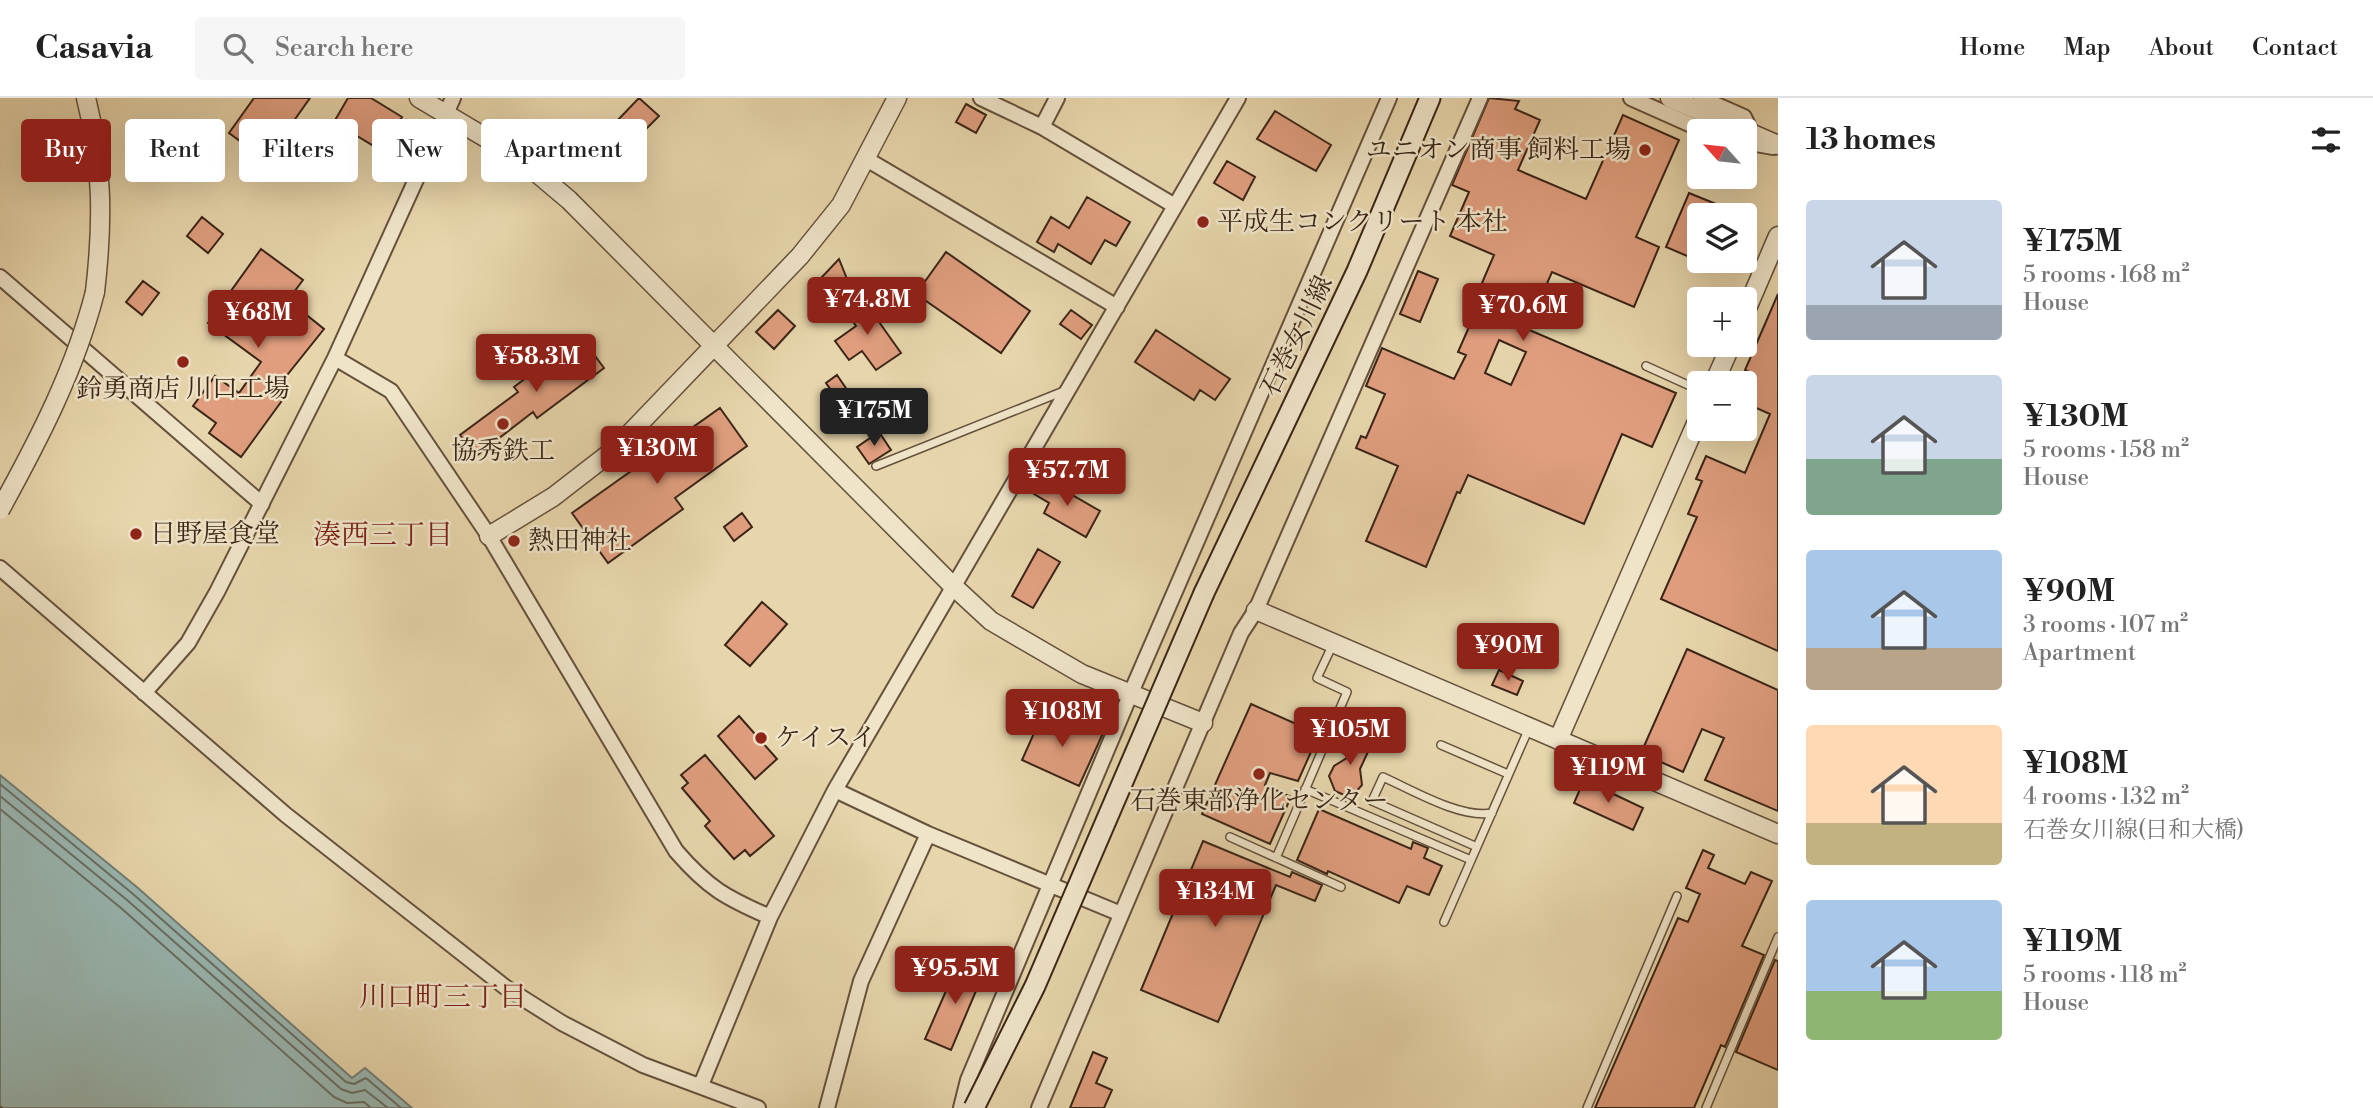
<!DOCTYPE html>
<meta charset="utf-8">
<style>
:root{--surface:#fff;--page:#f6f6f6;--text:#222;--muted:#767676;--line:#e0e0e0;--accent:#8f2418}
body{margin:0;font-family:"Libre Bodoni","Noto Serif JP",serif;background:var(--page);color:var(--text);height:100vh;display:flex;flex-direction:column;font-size:26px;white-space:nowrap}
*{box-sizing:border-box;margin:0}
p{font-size:23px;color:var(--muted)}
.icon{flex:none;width:38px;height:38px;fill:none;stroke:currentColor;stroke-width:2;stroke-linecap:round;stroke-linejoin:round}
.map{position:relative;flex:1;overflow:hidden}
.drawer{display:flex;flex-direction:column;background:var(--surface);width:595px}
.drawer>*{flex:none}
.banner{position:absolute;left:21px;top:21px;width:665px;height:63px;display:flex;gap:14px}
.needle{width:46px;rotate:297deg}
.fabs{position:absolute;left:1687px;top:21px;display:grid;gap:14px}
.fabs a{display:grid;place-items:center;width:70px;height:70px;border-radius:7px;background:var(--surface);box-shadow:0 7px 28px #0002;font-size:35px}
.price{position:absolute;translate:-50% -60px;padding:0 16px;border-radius:7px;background:var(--accent);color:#fff;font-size:23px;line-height:46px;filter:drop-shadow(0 2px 4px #0008)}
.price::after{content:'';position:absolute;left:50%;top:42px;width:21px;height:16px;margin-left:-10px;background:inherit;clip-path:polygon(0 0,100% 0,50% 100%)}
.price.current{background:#222;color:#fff}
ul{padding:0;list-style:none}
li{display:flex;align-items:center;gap:21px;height:175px;padding:0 28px}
li span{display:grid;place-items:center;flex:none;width:196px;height:140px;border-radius:7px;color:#555}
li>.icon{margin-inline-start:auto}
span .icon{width:84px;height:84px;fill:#fffc;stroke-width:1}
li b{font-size:30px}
h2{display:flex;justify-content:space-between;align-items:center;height:84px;padding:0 28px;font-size:30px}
.chip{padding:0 24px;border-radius:7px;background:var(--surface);box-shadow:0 7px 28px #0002;font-size:24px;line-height:63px}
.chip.current{background:var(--accent);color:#fff}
header{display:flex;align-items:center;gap:42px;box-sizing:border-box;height:98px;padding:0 35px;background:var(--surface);border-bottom:2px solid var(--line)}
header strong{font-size:33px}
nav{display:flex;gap:38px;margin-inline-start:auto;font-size:24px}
.search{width:490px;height:63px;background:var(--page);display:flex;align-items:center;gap:18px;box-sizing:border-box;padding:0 24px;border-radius:7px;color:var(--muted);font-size:26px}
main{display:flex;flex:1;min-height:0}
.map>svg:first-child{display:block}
</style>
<header>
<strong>Casavia</strong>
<div class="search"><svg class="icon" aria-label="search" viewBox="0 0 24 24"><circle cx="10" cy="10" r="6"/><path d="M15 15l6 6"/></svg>Search here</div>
<nav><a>Home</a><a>Map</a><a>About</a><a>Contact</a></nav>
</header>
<main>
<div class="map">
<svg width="1778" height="1010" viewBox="0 0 1778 1010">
<rect width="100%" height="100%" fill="#e7d5ab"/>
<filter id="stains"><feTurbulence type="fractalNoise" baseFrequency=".00286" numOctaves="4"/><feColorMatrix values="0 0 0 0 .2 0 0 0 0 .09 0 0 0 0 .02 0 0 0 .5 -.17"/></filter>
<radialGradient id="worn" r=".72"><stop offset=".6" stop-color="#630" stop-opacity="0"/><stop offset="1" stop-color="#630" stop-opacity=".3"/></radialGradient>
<path fill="#99b7b2" stroke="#737d74" stroke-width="2" d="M0 677 138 790 352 980 365 970 412 1010H0Z"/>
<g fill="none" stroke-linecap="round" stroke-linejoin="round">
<path stroke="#6a6e64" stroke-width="2" d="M0 686 133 796 346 984 354 986 366 980 401 1010
M0 698 127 802 341 991 352 995 365 992 388 1010
M0 711 121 810 334 999 347 1005 364 1004 371 1010"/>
<path stroke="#524a3e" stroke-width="2" stroke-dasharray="9 7" stroke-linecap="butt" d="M0 1009 3 1010"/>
</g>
<path fill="#e09e7e" stroke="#3a2517" stroke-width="2" fill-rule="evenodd" d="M254 0H310L266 62 229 35Z
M348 0H371L402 19 382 53 334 24Z
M639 0 659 18 633 44 614 26Z
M1489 0 1519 3 1515 11 1540 22 1518 72 1586 101 1623 17 1679 42 1636 139 1659 149 1634 209 1552 174 1527 231 1676 295 1652 349 1622 336 1584 426 1468 377 1460 395 1457 394 1426 469 1366 443 1398 368 1356 350 1361 338 1366 340 1385 296 1366 288 1382 250 1454 281 1466 257 1458 254 1469 229 1464 227 1494 157 1450 138 1469 94 1452 87ZM1499 242 1526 254 1511 287 1485 275Z
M966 6 986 17 976 35 956 24Z
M1275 13 1331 47 1316 73 1257 41Z
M1227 63 1255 79 1243 102 1214 85Z
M1689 95 1743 117H1699V163L1666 149Z
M1087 99 1130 124 1116 148 1105 142 1091 166 1058 146 1054 154 1037 144 1051 119 1069 130Z
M202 119 223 136 208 155 187 138Z
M261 151 303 182 288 202 324 231 280 286 289 293 241 359 209 335 216 325 193 308 215 278 239 295 261 264 208 225Z
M946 154 1030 213 1001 255 916 196Z
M839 161 847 181 829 200 821 180Z
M1418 173 1438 181 1420 224 1400 216Z
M143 183 159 195 142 217 126 204Z
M1778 196V553L1661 501 1697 419 1688 416 1702 383 1696 381 1706 358 1745 375 1770 316 1745 305 1755 277 1745 272Z
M862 200 901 255 876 272 862 253 849 262 835 243 856 228 845 212Z
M778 212 795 228 774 251 756 234Z
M1071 212 1092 227 1081 241 1060 226Z
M1156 232 1230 281 1215 302 1200 292 1194 302 1135 264Z
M581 239 604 270 537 320 533 314 476 358 460 337 518 294 514 289Z
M837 277 854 302 843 309 826 285Z
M720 310 747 348 675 400 683 411 608 465 572 415Z
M879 334 891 352 869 366 857 349Z
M1043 380 1100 413 1086 439 1044 415 1049 405 1034 396Z
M742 415 752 429 734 443 724 429Z
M1038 451 1060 464 1033 510 1012 498Z
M762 504 787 526 750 568 725 547Z
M1687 551 1778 592V713L1705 682 1724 640 1702 631 1683 674 1641 655Z
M1499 572 1523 583 1517 597 1492 587Z
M1251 606 1319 636 1298 683 1270 675 1265 687 1291 699 1270 746 1202 716Z
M1043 615 1087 636 1091 627 1104 633 1079 688 1022 662Z
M739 618 777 661 755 681 718 638Z
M1348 637 1368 646 1373 643 1360 671 1362 687 1355 695 1344 697 1335 693 1329 678 1334 668 1350 658 1341 654Z
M705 657 774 738 750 758 745 752 734 761 705 728 710 723 682 690 688 685 681 677Z
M1584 682 1643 710 1633 732 1574 705Z
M1319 711 1411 751 1413 744 1428 750 1424 760 1442 768 1429 797 1407 788 1399 805 1328 773 1327 776 1297 762Z
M1203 743 1290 779 1292 774 1322 787 1315 803 1276 787 1218 924 1141 892Z
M1703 752 1714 757 1708 770 1745 786 1751 774 1772 783 1742 848 1764 857 1725 949 1721 947 1694 1010H1595L1678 820 1688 824 1700 796 1686 790Z
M1775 862 1778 863V972L1736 954Z
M959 863 984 874 951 952 925 941Z
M1093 954 1107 960 1096 985 1112 992 1104 1010H1070Z"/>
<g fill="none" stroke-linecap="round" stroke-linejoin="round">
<defs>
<path id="service" d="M1646 268 1699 292
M876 368 1064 293
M1441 647 1508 676
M1305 691 1471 762
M1230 739 1341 789
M1477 749 1372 703 1383 679C1412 692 1461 721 1492 715
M1276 760 1347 594 1317 580 1333 546
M1444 824 1529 630
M1587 1010 1677 798
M1706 1010 1778 839"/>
<path id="minor" d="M981 0 1042 29 1175 108
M1631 0 1705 33
M1701 0 1744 19 1752 36
M1042 29 1057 0
M1745 44 1773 49
M868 62 1117 209
M0 179 262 406
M335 260 391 293 489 438 676 753C708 790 726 800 770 819
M0 470 286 717 505 889 562 925 643 967 758 1010
M144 595 188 545 217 494 335 260 453 0
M835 692 928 736 1121 816
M701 987 770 819 835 692 1238 0
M827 1010 861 883 928 736
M961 1010 968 982 1130 597 1389 0
M1039 1010 1241 535 1256 512 1480 0"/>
<path id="tertiary" d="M86 0C103 67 103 125 95 194
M419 0 518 59 569 102 952 487 991 523 1082 576 1203 625
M1670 0 1778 47
M1745 215 1778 138
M1714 285 1731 247
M489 438 553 399 615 351 800 158 841 107 897 0
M1256 512 1778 736
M1558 642 1699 319"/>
<path id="secondary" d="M1204 495 1357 173 1430 0"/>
</defs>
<use href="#service" stroke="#65513c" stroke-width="10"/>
<use href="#minor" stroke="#65513c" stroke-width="18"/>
<use href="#tertiary" stroke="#65513c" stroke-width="21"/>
<use href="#secondary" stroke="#3a2517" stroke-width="23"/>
<use href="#service" stroke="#efe4c8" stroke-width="7"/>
<use href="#minor" stroke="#efe4c8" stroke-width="14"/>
<use href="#tertiary" stroke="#efe4c8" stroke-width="18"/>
<use href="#secondary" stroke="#efe4c8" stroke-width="19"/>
<defs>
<path id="tertiary-bridge" d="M0 412C39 341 75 272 95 194"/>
<path id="secondary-bridge" d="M974 1010 1035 888 1204 495"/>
</defs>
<use href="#tertiary-bridge" stroke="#65513c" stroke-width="21" stroke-linecap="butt"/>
<use href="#secondary-bridge" stroke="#3a2517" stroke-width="23" stroke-linecap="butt"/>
<use href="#tertiary-bridge" stroke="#efe4c8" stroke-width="18"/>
<use href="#secondary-bridge" stroke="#efe4c8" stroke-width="19"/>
</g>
<g fill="#8f2418" stroke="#efe4c8" stroke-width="2.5">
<circle cx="1645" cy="52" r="7"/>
<circle cx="1203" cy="124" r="7"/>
<circle cx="183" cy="264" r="7"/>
<circle cx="503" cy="326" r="7"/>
<circle cx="136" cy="436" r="7"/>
<circle cx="514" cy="443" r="7"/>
<circle cx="761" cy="640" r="7"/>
<circle cx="1259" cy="676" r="7"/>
</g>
<g text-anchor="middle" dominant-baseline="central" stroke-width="5" stroke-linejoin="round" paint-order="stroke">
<g font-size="26" fill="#3a2517" stroke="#efe4c8" text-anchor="start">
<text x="1631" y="52" text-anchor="end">ユニオン商事 飼料工場</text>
<text x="1217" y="124">平成生コンクリート 本社</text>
<text x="183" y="291" text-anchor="middle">鈴勇商店 川口工場</text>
<text x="503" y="353" text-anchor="middle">協秀鉄工</text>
<text x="150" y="436">日野屋食堂</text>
<text x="528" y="443">熱田神社</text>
<text x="775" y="640">ケイスイ</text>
<text x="1259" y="703" text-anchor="middle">石巻東部浄化センター</text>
</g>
<g font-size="26" fill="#3a2517" stroke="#efe4c8">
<text transform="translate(1297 238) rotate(-64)">石巻女川線</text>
</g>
<g font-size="28" fill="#7a1f14" stroke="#efe4c8">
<text x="383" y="437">湊西三丁目</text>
<text x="443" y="899">川口町三丁目</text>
</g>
</g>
<rect width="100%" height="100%" filter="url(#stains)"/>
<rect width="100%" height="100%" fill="url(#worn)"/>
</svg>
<div class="fabs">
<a><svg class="needle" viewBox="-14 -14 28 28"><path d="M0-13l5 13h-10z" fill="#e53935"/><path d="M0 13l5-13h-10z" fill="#767676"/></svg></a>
<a><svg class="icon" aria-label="layers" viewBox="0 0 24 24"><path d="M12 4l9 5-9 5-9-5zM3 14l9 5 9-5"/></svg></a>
<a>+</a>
<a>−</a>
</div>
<b class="price" style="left:867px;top:239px">¥74.8M</b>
<b class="price" style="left:1523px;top:245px">¥70.6M</b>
<b class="price" style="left:258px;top:252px">¥68M</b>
<b class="price" style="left:536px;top:296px">¥58.3M</b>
<b class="price current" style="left:874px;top:350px">¥175M</b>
<b class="price" style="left:657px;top:388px">¥130M</b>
<b class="price" style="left:1067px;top:410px">¥57.7M</b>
<b class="price" style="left:1508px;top:585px">¥90M</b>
<b class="price" style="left:1062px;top:651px">¥108M</b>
<b class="price" style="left:1350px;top:669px">¥105M</b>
<b class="price" style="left:1608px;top:707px">¥119M</b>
<b class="price" style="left:1215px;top:831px">¥134M</b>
<b class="price" style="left:955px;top:908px">¥95.5M</b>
<div class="banner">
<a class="chip current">Buy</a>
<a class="chip">Rent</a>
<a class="chip">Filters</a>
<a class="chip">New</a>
<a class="chip">Apartment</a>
</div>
</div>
<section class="drawer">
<h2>13 homes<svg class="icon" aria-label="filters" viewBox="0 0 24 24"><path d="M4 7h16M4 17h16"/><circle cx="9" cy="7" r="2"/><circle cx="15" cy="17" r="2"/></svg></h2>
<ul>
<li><span style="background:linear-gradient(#c9d6e8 75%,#9aa5b1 0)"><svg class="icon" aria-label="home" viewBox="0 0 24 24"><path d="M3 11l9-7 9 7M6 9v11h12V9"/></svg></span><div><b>¥175M</b><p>5 rooms · 168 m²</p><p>House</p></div></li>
<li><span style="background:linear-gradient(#c9d6e8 60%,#7fa58c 0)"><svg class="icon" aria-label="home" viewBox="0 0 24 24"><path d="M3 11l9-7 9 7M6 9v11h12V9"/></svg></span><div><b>¥130M</b><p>5 rooms · 158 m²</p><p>House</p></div></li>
<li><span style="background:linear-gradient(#a9c7e8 70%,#b9a48a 0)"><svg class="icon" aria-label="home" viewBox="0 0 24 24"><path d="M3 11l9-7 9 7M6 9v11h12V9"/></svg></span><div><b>¥90M</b><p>3 rooms · 107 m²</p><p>Apartment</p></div></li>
<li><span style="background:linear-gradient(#ffd9b3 70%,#c2b280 0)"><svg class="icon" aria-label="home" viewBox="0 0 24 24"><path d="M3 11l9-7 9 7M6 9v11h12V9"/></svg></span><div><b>¥108M</b><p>4 rooms · 132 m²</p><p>石巻女川線(日和大橋)</p></div></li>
<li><span style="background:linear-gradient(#a9c7e8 65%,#8fb573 0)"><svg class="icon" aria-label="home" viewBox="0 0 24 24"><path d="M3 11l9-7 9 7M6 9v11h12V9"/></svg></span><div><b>¥119M</b><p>5 rooms · 118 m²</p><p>House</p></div></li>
</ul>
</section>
</main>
